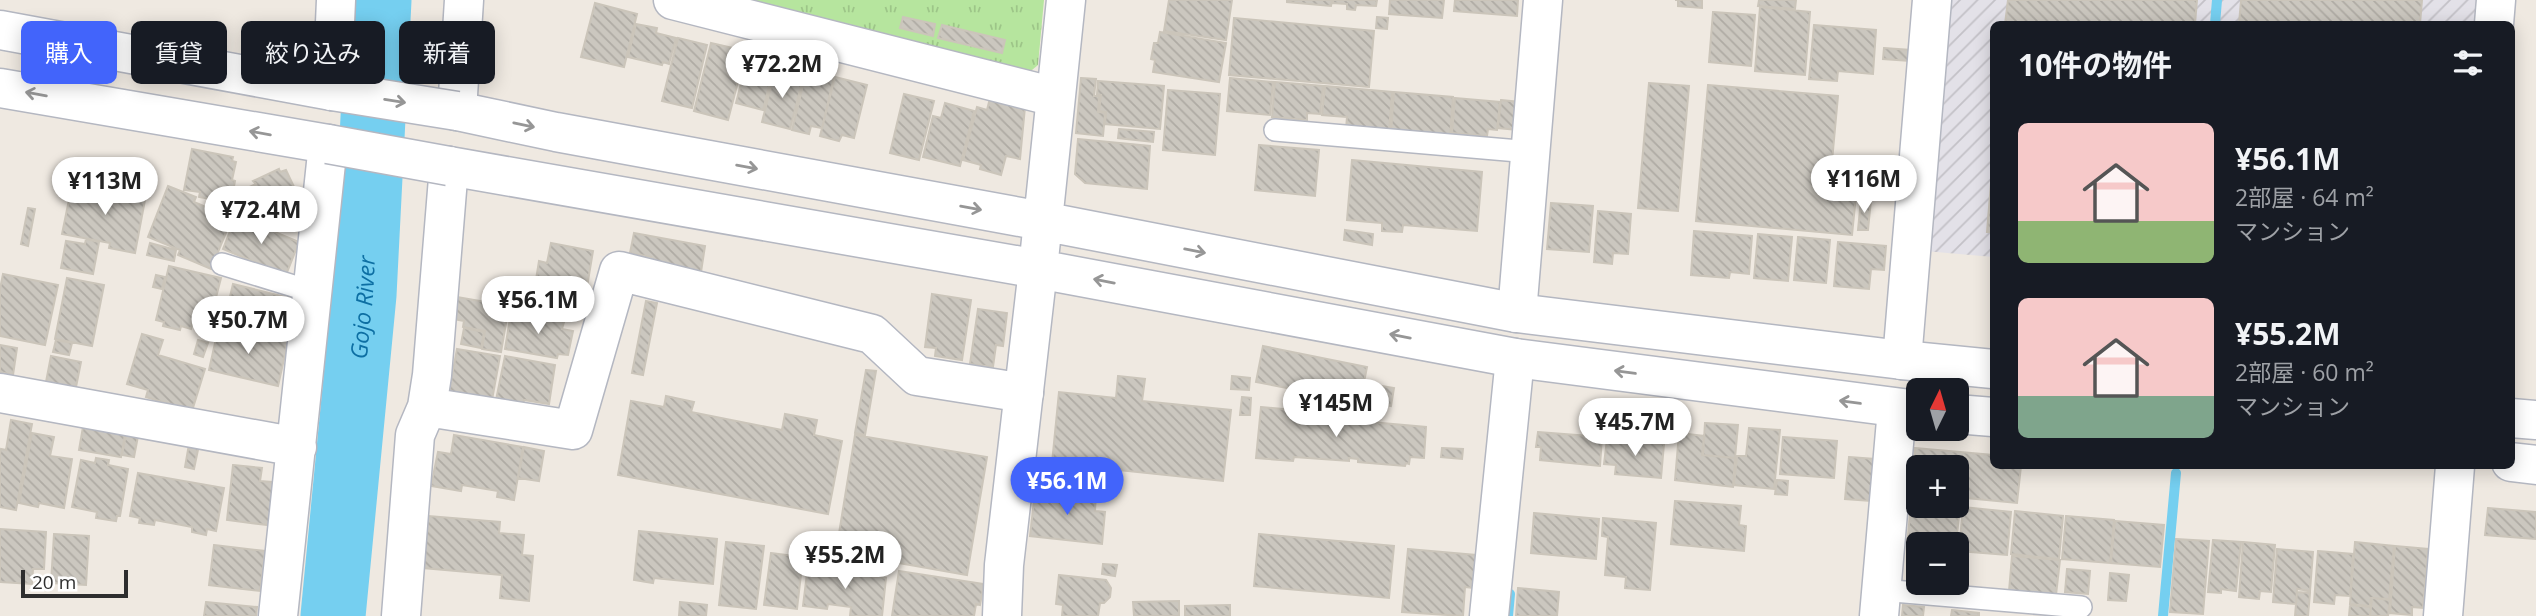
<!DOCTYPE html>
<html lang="ja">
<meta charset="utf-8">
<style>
:root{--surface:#171b24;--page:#242831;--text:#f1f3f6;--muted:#9ea1a6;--accent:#4264fb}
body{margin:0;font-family:"Open Sans","Noto Sans JP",sans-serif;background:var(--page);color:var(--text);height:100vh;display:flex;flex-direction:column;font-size:26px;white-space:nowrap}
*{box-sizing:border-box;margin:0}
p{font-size:23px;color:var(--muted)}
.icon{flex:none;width:38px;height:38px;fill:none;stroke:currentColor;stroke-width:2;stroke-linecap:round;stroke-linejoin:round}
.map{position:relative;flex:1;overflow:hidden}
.side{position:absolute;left:1990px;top:21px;width:525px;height:448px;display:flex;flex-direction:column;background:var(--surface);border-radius:10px;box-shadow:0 4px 18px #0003}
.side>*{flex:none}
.guide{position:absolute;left:21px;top:21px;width:665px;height:63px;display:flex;gap:14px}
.needle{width:46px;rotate:5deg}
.tools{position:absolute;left:1906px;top:378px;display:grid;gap:14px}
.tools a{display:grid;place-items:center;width:63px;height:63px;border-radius:10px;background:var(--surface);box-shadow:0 4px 18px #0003;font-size:35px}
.scale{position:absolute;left:21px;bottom:18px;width:107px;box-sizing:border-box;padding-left:7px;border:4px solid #2e2e2e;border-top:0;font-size:19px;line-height:24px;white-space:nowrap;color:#2e2e2e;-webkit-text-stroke:5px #fff;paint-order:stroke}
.price{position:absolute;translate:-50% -60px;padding:0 16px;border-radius:24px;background:#fff;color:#222;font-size:23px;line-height:46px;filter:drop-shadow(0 2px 4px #0008)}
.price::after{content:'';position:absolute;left:50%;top:42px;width:21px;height:16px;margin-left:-10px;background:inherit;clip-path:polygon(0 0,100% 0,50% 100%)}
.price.active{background:var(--accent);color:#fff}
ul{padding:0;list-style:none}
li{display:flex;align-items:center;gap:21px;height:175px;padding:0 28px}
li span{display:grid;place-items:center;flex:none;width:196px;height:140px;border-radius:10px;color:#555}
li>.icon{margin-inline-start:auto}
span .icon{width:84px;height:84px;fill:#fffc;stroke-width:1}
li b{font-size:30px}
h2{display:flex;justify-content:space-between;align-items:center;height:84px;padding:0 28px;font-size:30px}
.chip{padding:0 24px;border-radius:10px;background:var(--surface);box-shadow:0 4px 18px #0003;font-size:24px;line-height:63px}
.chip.active{background:var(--accent);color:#fff}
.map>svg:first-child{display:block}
</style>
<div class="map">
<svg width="2536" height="616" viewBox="0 0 2536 616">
<defs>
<pattern id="industrial-furrows" width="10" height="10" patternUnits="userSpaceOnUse" patternTransform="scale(1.75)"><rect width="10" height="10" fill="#e3e1e8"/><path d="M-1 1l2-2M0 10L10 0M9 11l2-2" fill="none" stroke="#c3c1c7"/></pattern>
<pattern id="park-tufts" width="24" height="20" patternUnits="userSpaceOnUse" patternTransform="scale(1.75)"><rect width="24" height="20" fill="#b6e59e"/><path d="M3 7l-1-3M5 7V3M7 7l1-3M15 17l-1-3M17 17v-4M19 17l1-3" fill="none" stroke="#9dc588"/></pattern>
<pattern id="building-back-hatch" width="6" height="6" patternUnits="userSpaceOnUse" patternTransform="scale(1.75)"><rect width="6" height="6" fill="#cbc7bf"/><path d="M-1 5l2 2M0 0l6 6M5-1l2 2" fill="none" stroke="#afaba4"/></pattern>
</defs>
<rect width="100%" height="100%" fill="#efe9e1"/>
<path fill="url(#industrial-furrows)" d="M1947 0H2214L2212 24H1993V257L1925 251Z
M2220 0H2484L2481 24H2218Z"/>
<path fill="url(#park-tufts)" d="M719 0H1044L1038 65 1026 75Z"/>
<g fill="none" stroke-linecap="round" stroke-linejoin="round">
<path stroke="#75cff0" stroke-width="10" d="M2215 24 2217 0
M1508 616 1510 594
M2163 616 2176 473"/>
<path stroke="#75cff0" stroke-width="65" id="s1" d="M333 616 364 295 379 0"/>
</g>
<path fill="url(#building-back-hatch)" stroke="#cbc5ba" stroke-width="2" d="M1169 0H1232L1226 40 1164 31Z
M1287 0H1332L1331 6 1287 2Z
M1333 0H1377L1376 6 1356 5 1355 10 1347 9V4L1333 3Z
M1390 0H1444L1442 18 1389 14Z
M1455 0H1518L1517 16 1454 11Z
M1675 0H1702V8L1678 6V0Z
M1759 0H1796L1795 9 1758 6Z
M2008 0H2197L2195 24H2005Z
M2241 0H2422L2420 24H2239Z
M595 3 637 14 624 67 581 57Z
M1760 7 1810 12 1805 75 1755 71Z
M1713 12 1755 15 1751 66 1709 62Z
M903 17 935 24 933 36 900 28Z
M1377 17 1388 18 1387 29 1376 28Z
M1234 18 1374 31 1369 87 1229 75Z
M636 24 657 28 656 33 676 38 669 64 663 62 662 65 628 57Z
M942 25 1005 40 1002 53 938 38Z
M1814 25 1876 30 1873 74 1838 71 1837 81 1809 79Z
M1160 32 1226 43 1219 82 1153 72 1155 60 1151 59 1154 43H1158Z
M678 38 707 45 692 108 662 101Z
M711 43 746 51 728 120 694 111Z
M751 44 778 51 763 110 736 103Z
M1884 48 1911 50 1910 61 1883 59Z
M807 69 834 77 822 128 811 126 809 134 792 130Z
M775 71 803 78 790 129 762 122Z
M835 77 867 85 854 138 842 135 839 141 820 136Z
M1081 78 1096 79 1094 96H1099L1098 112 1105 113 1103 136 1076 133Z
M1230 78 1273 82 1270 115 1227 111Z
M1098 81 1164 86 1160 129 1105 124 1106 112 1099 111 1101 95H1097Z
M1275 82 1323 86 1320 114 1307 113V120L1272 117Z
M1649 83 1689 86 1678 211 1638 208Z
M1708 85 1838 96 1829 194 1856 196 1852 235 1696 221Z
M1325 86 1392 92 1389 133 1346 129 1347 117 1322 115Z
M1168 90 1220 94 1215 155 1163 150Z
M1394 92 1453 97 1450 137 1391 132Z
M904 94 934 101 919 160 890 153Z
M990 98 1025 107 1020 159 1006 156 1001 175 980 169 981 165 963 160 977 107 987 110Z
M1455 98 1500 102 1497 130 1488 129 1487 136 1452 133Z
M1501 100 1520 102 1517 130 1498 128Z
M945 103 974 111 960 166 923 157 933 116 941 118Z
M1119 129 1154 132 1153 142 1118 138Z
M1078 139 1150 146 1147 189 1085 183 1075 174Z
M1259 145 1319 150 1315 196 1255 190Z
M192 149 233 157 232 161 236 162 232 180 235 181 230 208 221 206V201L199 197 200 192 184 190Z
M1993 158V232H1987Z
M1352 160 1482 172 1477 231 1403 225 1402 232 1382 231V223L1347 220Z
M279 169 280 172 286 170 306 212 275 227 272 222 264 226 245 189 256 184 253 181Z
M72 185 138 195V198L145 200 135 253 109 248 110 243 62 234Z
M168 186 196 197 194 202 232 218 211 269 178 255 180 250 148 237Z
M1861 199 1871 200 1868 230H1858Z
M1551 203 1593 206 1589 252 1547 249Z
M28 208 35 209 28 246 21 244Z
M1598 211 1631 214 1628 254 1613 253 1612 264 1594 262Z
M236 216 299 242 286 275 223 249Z
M1345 230 1373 234 1372 245 1344 240Z
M1694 231 1752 236 1749 274 1730 272 1729 278 1691 275Z
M634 233 705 246 701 272 650 263 651 257 630 253Z
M1758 234 1792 237 1788 281 1754 278Z
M1798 237 1830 240 1826 283 1794 280Z
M86 239 99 242 93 274 61 268 66 241 85 244Z
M1838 242 1886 246 1884 270 1871 269 1869 289 1834 286Z
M150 243 176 250 174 261 147 255Z
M551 243 593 251 585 299 542 291 543 287 535 286 539 261 547 263Z
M169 266 221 278 212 313 195 310 191 329 181 326 180 330 163 326 164 322 156 320Z
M3 274 58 285 45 345 0 336V289Z
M156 275 165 277 162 289 153 287Z
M67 278 104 285 92 346 55 339Z
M233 284 290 298 286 317 278 316 273 333 224 322Z
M932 294 971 300 962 360 935 356 936 348 925 347Z
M457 297 509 306 501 352 482 349 485 331 463 327 464 321 453 319Z
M646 301 657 303 643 375 632 373Z
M978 309 1007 313 1003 346 996 345 993 367 970 364Z
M511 312 564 322 562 329 573 331 568 355 558 354 557 358 505 349Z
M219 325 288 341 278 386 209 370Z
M464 328 484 332 481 348 461 344Z
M142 334 163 340 158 355 205 369 192 411 146 397 148 390 127 384Z
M56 340 72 343 69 355 53 352Z
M198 340 208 343 203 357 194 354Z
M0 345 17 348 13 375 0 372Z
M1263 346 1367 367 1360 402 1256 382Z
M457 349 500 356 492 400 449 392Z
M51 356 81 362 76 387 46 382Z
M505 356 555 365 549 404 524 400 523 405 496 400Z
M866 370 876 371 865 435 855 433Z
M1118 376 1145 379 1142 401 1231 410 1223 481 1052 463 1059 392 1116 398Z
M1232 376 1250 378 1249 390 1231 389Z
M1382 386 1394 388 1391 406 1379 404Z
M666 396 694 402 691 412 782 430 785 414 817 420 814 435 842 441 828 514 618 475 631 401 664 407Z
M1242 397 1251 398 1250 415H1240Z
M1261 407 1303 411V416L1426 427 1424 458 1410 457 1409 464 1406 463 1405 466 1358 462V459L1349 458V461L1294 457 1293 461 1256 458Z
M11 420 32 424 16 510 0 507V454L1 449 6 450Z
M84 421 126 429 121 457 79 450Z
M1705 423 1738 425 1735 458 1703 455Z
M1749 428 1780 430 1774 489 1734 485 1737 456H1746Z
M127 429 139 431 134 457 122 455Z
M1538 432 1602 437 1600 466 1540 460 1541 447H1536Z
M32 433 54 437 50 456 72 459 64 508 39 503 38 507 19 503Z
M1679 433 1704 436 1702 455 1735 458 1733 487 1675 480Z
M454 435 523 447 514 500 497 497 498 491 462 485 461 491 431 486 438 452 451 454Z
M855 435 987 457 967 575 836 552Z
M1783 437 1837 441 1834 478 1780 474Z
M1607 439 1664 444 1661 478 1615 474 1616 465 1604 464Z
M189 444 199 445 194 469 185 467Z
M524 447 544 451 539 481 518 478Z
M1442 448 1463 449 1462 459 1441 457Z
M1915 448 1993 455V466H2021L2017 503 1956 497V467H1918V494L1911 493Z
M1849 457 1875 459 1871 501 1845 499Z
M96 458 109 460 108 465 128 469 120 516H117L116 521 96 518 97 512 72 507 81 460 95 463Z
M233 465 262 468 260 481 284 483 275 526 227 520Z
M138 473 224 488 216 531 207 529 206 535 192 532V527L155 520 154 525 139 523 140 518 130 516Z
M1777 480 1788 481 1787 495 1775 494Z
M1057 489 1096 493 1095 511 1105 512 1102 544 1030 536 1035 491 1056 494Z
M1675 501 1741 506 1739 525 1746 526 1744 551 1671 544Z
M1911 503 1918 504V506L1960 507 1956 544 1907 546Z
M1963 507 2011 512 2007 555 1959 551Z
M2488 508 2536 512V539L2485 535Z
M2015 511 2063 516 2059 559 2011 554Z
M1534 513 1599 519 1596 559 1531 553Z
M428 516 500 522 499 533 524 535 522 555 533 556 529 601 500 598 502 575 423 568Z
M2066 516 2114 520 2110 563 2062 559Z
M1603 518 1656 523 1650 590 1625 588 1626 577 1605 575 1608 537 1602 536Z
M2115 521 2164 525 2160 567 2111 563Z
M0 529 46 532 44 569H33L32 584 0 582Z
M639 531 717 539 713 584 654 578 653 583 634 580Z
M54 534 89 536 86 585 51 583Z
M1259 534 1394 546 1389 598 1254 586Z
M2176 539 2209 541 2203 614 2170 612Z
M2213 540 2241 542 2236 591 2221 589V593L2208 592Z
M726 542 764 546 756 609 719 605Z
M2243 542 2275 545 2271 592 2260 591 2259 599 2239 597Z
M2355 542 2394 546 2389 599 2371 598 2370 606 2350 604Z
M214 545 265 551 260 591 209 585Z
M2395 546 2428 549 2423 608 2412 607V615L2390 613Z
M1408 549 1476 555 1473 588 1465 587 1463 616 1402 612Z
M2277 549 2313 552 2310 591 2297 589 2296 604 2273 602Z
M2318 551 2353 554 2350 596 2335 595 2334 604 2314 602Z
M771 553 803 557 797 609 764 605Z
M850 556 887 562 885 572 849 566Z
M2012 556 2060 560 2056 595 2009 591Z
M1103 564 1117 565 1115 576 1102 574Z
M808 565 860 571V575L886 578 882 616H850L851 607 828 604 827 609 803 606Z
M2067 569 2090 571 2088 594 2065 592Z
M899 571 984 584 980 605 976 604 974 616H892Z
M2110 573 2129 575 2126 601 2108 600Z
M1059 575 1106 580 1111 588 1110 597 1104 603H1100L1098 616H1062L1063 605 1056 604Z
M1518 588 1559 592 1557 616H1516Z
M2297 592 2310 593 2308 616H2295Z
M2372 598 2390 600 2388 616H2370Z
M1179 601V616H1134L1133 602Z
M206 602 257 607 256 616H204Z
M680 602 707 605 706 616H679Z
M1230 605V616H1185V606Z
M1903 605 1924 607 1923 616H1902Z
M2350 605 2371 607 2370 616H2349Z
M1952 610 1979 613V616H1951Z"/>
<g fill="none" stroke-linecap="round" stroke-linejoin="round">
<defs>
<path id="service" d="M1275 130 1530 152
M222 264 313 292
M1881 590 2081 607"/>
<path id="minor" d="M673 0 1055 97
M2494 24 2496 0
M332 91 336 0
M457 111 464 0
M1517 313 1543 0
M1902 360 1932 0
M0 393 297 447
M427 407 573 430 619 271 872 334 917 376 1024 393
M278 616 328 144
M401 616 415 435 427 407 432 375 449 166
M1489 616 1515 358
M1879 616 1897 409
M2443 616 2455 466"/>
<path id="tertiary" d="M0 30 332 91
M0 88 328 144
M457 111 556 132 1042 221 1517 313 1902 360 1993 369
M449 166 1038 269 1515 358 1918 410
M1956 414 1993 417
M2511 418 2536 420
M2511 462 2536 465
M1002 616 1004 565 1038 269 1066 0"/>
</defs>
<use href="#service" stroke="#b4b7c1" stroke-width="24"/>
<use href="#minor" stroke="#b4b7c1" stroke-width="41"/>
<use href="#tertiary" stroke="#b4b7c1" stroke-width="41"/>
<use href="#service" stroke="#fff" stroke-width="21"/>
<use href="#minor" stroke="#fff" stroke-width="38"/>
<use href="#tertiary" stroke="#fff" stroke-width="38"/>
<defs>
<path id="tertiary-bridge" d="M332 91 457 111
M328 144 449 166"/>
</defs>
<use href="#tertiary-bridge" stroke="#b4b7c1" stroke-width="41" stroke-linecap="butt"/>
<use href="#tertiary-bridge" stroke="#fff" stroke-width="38"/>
</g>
<defs><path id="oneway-shaft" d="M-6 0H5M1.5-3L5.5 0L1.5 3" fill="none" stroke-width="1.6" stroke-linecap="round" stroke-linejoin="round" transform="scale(1.75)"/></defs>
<g stroke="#969696">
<use href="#oneway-shaft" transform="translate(36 94) rotate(-170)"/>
<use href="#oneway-shaft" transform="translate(395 101) rotate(9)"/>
<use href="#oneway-shaft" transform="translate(524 125) rotate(12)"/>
<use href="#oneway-shaft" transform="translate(260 133) rotate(-170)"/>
<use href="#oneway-shaft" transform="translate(747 167) rotate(10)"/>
<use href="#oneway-shaft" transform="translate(971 208) rotate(10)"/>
<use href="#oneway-shaft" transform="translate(1195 251) rotate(11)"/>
<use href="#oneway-shaft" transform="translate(1104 281) rotate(-169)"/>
<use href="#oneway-shaft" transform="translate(1400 336) rotate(-169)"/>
<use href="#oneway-shaft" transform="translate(1625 372) rotate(-172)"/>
<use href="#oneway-shaft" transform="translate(1850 402) rotate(-172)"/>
</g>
<g text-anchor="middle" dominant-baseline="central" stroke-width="7" stroke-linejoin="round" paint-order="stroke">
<g font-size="23" font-style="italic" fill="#0d6fa3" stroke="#fff">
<text stroke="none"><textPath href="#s1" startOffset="310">Gojo River</textPath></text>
</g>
</g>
</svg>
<div class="tools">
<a><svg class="needle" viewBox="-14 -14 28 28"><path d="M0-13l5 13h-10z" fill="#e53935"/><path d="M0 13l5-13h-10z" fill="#9ea1a6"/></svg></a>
<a>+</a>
<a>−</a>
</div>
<div class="scale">20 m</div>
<b class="price" style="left:782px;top:100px">¥72.2M</b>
<b class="price" style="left:1864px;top:215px">¥116M</b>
<b class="price" style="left:105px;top:217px">¥113M</b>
<b class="price" style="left:261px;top:246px">¥72.4M</b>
<b class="price" style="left:538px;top:336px">¥56.1M</b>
<b class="price" style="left:248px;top:356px">¥50.7M</b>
<b class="price" style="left:1336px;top:439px">¥145M</b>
<b class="price" style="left:1635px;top:458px">¥45.7M</b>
<b class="price active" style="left:1067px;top:517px">¥56.1M</b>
<b class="price" style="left:845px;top:591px">¥55.2M</b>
<div class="guide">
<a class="chip active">購入</a>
<a class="chip">賃貸</a>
<a class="chip">絞り込み</a>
<a class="chip">新着</a>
</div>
<section class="side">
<h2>10件の物件<svg class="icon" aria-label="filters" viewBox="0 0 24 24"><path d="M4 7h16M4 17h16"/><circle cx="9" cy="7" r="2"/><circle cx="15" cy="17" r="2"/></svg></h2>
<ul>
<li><span style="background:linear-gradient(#f6c9c9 70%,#8fb573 0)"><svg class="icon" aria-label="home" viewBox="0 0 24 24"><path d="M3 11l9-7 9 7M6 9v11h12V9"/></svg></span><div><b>¥56.1M</b><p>2部屋 · 64 m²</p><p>マンション</p></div></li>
<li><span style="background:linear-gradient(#f6c9c9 70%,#7fa58c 0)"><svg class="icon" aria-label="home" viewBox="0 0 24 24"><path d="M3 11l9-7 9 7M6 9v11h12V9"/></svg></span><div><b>¥55.2M</b><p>2部屋 · 60 m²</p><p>マンション</p></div></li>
</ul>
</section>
</div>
